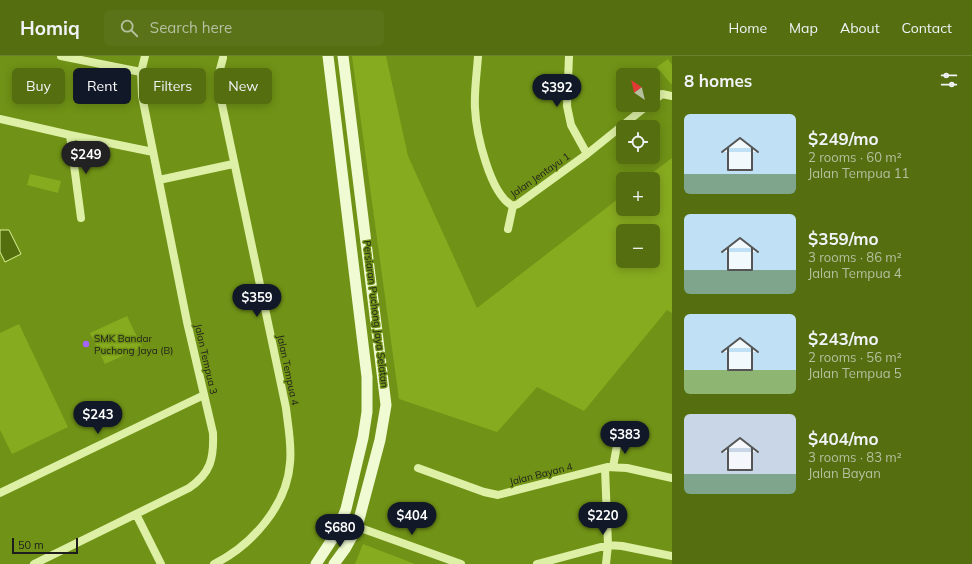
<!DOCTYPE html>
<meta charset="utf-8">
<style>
:root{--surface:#546e10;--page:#5a7319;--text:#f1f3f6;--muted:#b5c09f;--line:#6a8130;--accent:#111827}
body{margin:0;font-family:Mulish,sans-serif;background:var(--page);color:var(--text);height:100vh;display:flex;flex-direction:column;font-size:15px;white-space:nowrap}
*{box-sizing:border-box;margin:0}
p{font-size:13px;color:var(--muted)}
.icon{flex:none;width:22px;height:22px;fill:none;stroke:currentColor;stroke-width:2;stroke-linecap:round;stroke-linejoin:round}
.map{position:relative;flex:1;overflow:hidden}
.panel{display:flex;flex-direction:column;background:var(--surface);width:300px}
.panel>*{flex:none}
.hud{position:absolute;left:12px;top:12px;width:380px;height:36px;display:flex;gap:8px}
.needle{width:26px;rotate:325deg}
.tools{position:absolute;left:616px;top:12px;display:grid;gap:8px}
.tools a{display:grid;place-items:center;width:44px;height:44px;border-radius:6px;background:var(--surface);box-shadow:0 2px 10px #0003;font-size:20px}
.scale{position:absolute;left:12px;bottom:10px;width:66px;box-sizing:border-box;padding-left:4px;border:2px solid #1d1d1d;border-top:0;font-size:11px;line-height:14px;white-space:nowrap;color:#1d1d1d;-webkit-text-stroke:3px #709216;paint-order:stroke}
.price{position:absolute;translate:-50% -34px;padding:0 9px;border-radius:14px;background:var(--accent);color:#fff;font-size:13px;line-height:26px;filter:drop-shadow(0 1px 2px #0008)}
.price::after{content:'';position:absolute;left:50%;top:24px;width:12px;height:9px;margin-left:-6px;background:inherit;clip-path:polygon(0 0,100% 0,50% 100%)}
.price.selected{background:#222;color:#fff}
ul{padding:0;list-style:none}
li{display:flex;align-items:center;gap:12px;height:100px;padding:0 12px}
li span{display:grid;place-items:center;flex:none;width:112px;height:80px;border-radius:6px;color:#555}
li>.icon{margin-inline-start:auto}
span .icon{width:48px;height:48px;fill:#fffc;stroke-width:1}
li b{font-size:17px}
h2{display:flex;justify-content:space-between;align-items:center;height:48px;padding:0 12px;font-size:17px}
.chip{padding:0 14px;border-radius:6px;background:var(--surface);box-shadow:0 2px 10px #0003;font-size:14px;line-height:36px}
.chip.selected{background:var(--accent);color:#fff}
header{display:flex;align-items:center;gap:24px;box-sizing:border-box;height:56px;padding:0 20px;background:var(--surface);border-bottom:1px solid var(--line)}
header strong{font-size:19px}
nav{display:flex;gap:22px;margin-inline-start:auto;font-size:14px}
.search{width:280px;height:36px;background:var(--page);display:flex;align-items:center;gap:10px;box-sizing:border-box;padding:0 14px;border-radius:6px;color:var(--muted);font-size:15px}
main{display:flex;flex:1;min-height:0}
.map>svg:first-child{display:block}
</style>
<header>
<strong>Homiq</strong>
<div class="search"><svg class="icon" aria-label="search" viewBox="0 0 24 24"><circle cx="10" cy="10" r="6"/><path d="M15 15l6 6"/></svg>Search here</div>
<nav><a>Home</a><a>Map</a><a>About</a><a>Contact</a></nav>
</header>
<main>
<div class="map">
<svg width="672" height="508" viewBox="0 0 672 508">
<rect width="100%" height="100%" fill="#709216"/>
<path fill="#87ab1f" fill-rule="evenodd" d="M352 0H386L408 100 477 252 623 139V153H653V123H644L672 102V257L667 254 584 355 537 331 497 376 399 343ZM623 175H653V205H623Z
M668 3 672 9V27L671 28 657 11Z
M30 118 61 125 58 137 27 129Z
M127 260 142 291 105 308 90 277Z
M19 268 68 371 12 398 0 374V277Z
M363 488 415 508H355Z"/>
<path fill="#536f0e" stroke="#dcf397" d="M0 174H9L21 198 5 206 0 196Z"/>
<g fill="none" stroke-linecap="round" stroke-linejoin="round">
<path stroke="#ddf0a5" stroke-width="8" d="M61 0 141 16
M478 0C477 17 474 35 475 52 476 77 490 139 513 150L518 148 587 98 648 49
M569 0 567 50 571 69 587 98
M653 45 662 38 672 40
M0 63 70 79 153 96
M70 79 81 162
M159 124 233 108
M508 173 513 150
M613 411 618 384
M418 412 484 436 498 439 607 411 627 412 672 422
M605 412 608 489 606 508
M0 437 204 339
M136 458 161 508
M341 465 461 508
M34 508 189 432C211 417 214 402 213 377L187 266 142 40 141 16 145 0
M214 508C251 490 287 450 290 407 292 389 288 370 286 352L220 39 218 21 223 2
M537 508 608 489 622 490 672 500"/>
<path stroke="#f0fbd3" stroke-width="11" d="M316 508 337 476 346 453 363 382 367 356V321L328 0
M334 508 345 493 357 471 380 384 386 349 343 0"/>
</g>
<circle fill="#a564ff" stroke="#709216" stroke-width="1.5" cx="86" cy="288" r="4"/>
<g text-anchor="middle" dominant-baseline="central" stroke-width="3" stroke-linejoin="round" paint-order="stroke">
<g font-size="10" fill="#1d1d1d" stroke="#709216">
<text transform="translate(540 119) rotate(-35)">Jalan Jentayu 1</text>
<text transform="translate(376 258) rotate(83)">Persiaran Puchong Jaya Selatan</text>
<text transform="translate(206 303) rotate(77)">Jalan Tempua 3</text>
<text transform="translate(288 314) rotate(78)">Jalan Tempua 4</text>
<text transform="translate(541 418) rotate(-14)">Jalan Bayan 4</text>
</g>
<g font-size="10" fill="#1d1d1d" stroke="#709216" text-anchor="start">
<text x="94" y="282">SMK Bandar<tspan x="94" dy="12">Puchong Jaya (B)</tspan></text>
</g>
</g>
</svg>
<div class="tools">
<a><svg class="needle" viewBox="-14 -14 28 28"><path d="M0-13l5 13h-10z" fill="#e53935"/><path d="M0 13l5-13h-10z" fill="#b5c09f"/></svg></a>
<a><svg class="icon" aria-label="locate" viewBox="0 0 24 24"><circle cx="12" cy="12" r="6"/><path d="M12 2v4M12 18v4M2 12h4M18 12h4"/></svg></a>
<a>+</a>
<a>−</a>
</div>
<div class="scale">50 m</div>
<b class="price" style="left:557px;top:52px">$392</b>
<b class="price selected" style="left:86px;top:119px">$249</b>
<b class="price" style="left:257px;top:262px">$359</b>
<b class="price" style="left:98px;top:379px">$243</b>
<b class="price" style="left:625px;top:399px">$383</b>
<b class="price" style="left:412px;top:480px">$404</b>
<b class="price" style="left:603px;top:480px">$220</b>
<b class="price" style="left:340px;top:492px">$680</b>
<div class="hud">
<a class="chip">Buy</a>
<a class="chip selected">Rent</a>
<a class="chip">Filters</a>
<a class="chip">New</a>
</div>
</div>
<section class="panel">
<h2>8 homes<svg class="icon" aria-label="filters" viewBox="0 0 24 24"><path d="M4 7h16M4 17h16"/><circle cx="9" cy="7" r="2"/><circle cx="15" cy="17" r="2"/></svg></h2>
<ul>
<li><span style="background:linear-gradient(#bfe0f5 75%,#7fa58c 0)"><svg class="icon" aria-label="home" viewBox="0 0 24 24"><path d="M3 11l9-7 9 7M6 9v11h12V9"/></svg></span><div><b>$249/mo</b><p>2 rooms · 60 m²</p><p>Jalan Tempua 11</p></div></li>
<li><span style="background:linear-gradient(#bfe0f5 70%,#7fa58c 0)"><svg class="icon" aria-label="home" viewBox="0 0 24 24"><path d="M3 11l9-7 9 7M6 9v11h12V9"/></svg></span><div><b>$359/mo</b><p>3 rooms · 86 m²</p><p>Jalan Tempua 4</p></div></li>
<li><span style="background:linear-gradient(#bfe0f5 70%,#8fb573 0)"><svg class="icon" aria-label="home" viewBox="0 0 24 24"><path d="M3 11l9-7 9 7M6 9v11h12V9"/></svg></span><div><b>$243/mo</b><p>2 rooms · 56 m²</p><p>Jalan Tempua 5</p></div></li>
<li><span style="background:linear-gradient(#c9d6e8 75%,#7fa58c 0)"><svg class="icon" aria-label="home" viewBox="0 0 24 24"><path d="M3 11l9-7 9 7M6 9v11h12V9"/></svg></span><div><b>$404/mo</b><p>3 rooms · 83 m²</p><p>Jalan Bayan</p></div></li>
</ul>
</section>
</main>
